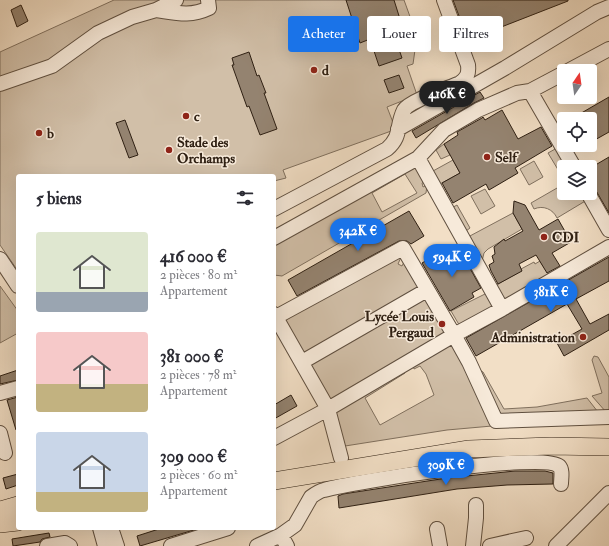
<!DOCTYPE html>
<html lang="fr">
<meta charset="utf-8">
<style>
:root{--surface:#fff;--page:#f2f2f3;--text:#2b2b33;--muted:#7c7c81;--accent:#1a73e8}
body{margin:0;font-family:"IM FELL Double Pica",serif;background:var(--page);color:var(--text);height:100vh;display:flex;flex-direction:column;font-size:15px;white-space:nowrap}
*{box-sizing:border-box;margin:0}
p{font-size:13px;color:var(--muted)}
.icon{flex:none;width:22px;height:22px;fill:none;stroke:currentColor;stroke-width:2;stroke-linecap:round;stroke-linejoin:round}
.map{position:relative;flex:1;overflow:hidden}
.sheet{position:absolute;left:16px;top:174px;width:260px;height:356px;display:flex;flex-direction:column;background:var(--surface);border-radius:4px;box-shadow:0 4px 16px #0002}
.sheet>*{flex:none}
.banner{position:absolute;left:288px;top:16px;width:261px;height:36px;display:flex;gap:8px}
.needle{width:26px;rotate:13deg}
.fabs{position:absolute;left:557px;top:64px;display:grid;gap:8px}
.fabs a{display:grid;place-items:center;width:40px;height:40px;border-radius:4px;background:var(--surface);box-shadow:0 4px 16px #0002;font-size:20px}
.price{position:absolute;translate:-50% -34px;padding:0 9px;border-radius:14px;background:var(--accent);color:#fff;font-size:13px;line-height:26px;filter:drop-shadow(0 1px 2px #0008)}
.price::after{content:'';position:absolute;left:50%;top:24px;width:12px;height:9px;margin-left:-6px;background:inherit;clip-path:polygon(0 0,100% 0,50% 100%)}
.price.active{background:#222;color:#fff}
ul{padding:0;list-style:none}
li{display:flex;align-items:center;gap:12px;height:100px;padding:0 20px}
li span{display:grid;place-items:center;flex:none;width:112px;height:80px;border-radius:4px;color:#555}
li>.icon{margin-inline-start:auto}
span .icon{width:48px;height:48px;fill:#fffc;stroke-width:1}
li b{font-size:17px}
h2{display:flex;justify-content:space-between;align-items:center;height:48px;padding:0 20px;font-size:17px}
.tag{padding:0 14px;border-radius:4px;background:var(--surface);box-shadow:0 4px 16px #0002;font-size:14px;line-height:36px}
.tag.active{background:var(--accent);color:#fff}
.map>svg:first-child{display:block}
</style>
<div class="map">
<svg width="609" height="546" viewBox="0 0 609 546">
<rect width="100%" height="100%" fill="#f2dfc6"/>
<filter id="stains"><feTurbulence type="fractalNoise" baseFrequency=".005" numOctaves="4"/><feColorMatrix values="0 0 0 0 .2 0 0 0 0 .09 0 0 0 0 .02 0 0 0 .5 -.17"/></filter>
<radialGradient id="worn" r=".72"><stop offset=".6" stop-color="#630" stop-opacity="0"/><stop offset="1" stop-color="#630" stop-opacity=".3"/></radialGradient>
<path fill="#d1bfa8" stroke="#80705e" fill-rule="evenodd" d="M114 0H404L417 36 413 64 407 66 417 95 387 107 394 125V130L283 170 286 178 274 181V176H18V271L0 245V52Z
M444 144 450 155 441 159 436 150Z
M557 148 567 167H564V171L560 173 548 153Z
M453 160 460 173 440 184 433 171Z
M534 161 543 177 529 185 520 169Z
M416 166 425 181 422 183 423 187 427 185 426 193 282 276 274 275V244ZM405 174 417 193 382 212 372 193Z
M564 184V193H583L587 200 557 218C553 209 543 205 534 209L531 203Z
M485 189 495 206 481 214 471 196Z
M457 205 470 228 462 234 448 210Z
M513 213 522 229 488 249 484 253 482 261 468 237Z
M402 255 398 264 402 266 406 258 424 289 303 357 284 318Z
M540 261 550 277 503 304 493 287 521 271V269L534 262 535 264Z
M0 286 18 311V333L0 343Z
M489 292 496 304 461 328 451 311Z
M426 295 447 332 335 400 329 399 308 365Z
M451 343 456 346 492 426 447 430 345 446 333 410 402 368 405 373 365 398 380 425 434 395 426 374 420 366 414 369 412 363Z
M594 356 598 357 609 377V412H606L592 396 602 393 592 360Z
M474 367 483 372 504 409 537 407 587 398 598 412 498 416Z"/>
<path fill="#948370" stroke="#2f2013" d="M346 0H394L405 35 395 38 402 58 379 66 370 39 360 43Z
M453 0H568V1L468 40Z
M21 5 28 21 17 27 11 10Z
M249 52 257 76 259 75 266 93H264L277 129 260 135 249 106 247 107 232 65H234L232 58Z
M399 75 404 88 389 93 384 80Z
M480 92 484 98 474 103 416 138 412 131Z
M609 97V132L593 141 590 136V119H571Z
M502 110 518 139 541 127 552 146 515 168 518 173 501 183 489 190 486 184 453 203 442 183 460 173 444 144 458 135 457 132 482 118 483 117 485 120Z
M125 120 138 155 129 158 116 123Z
M609 157V213L595 189 590 185V172L594 170 592 167Z
M514 201 525 205 539 230 558 219 571 242 552 253 560 266 547 273 536 255 519 264 522 271 498 284 491 271 489 265 494 262 492 256 495 254 494 247 504 239 505 241 523 231 513 213Z
M409 211 424 236 411 244 407 241H399L297 296 288 280Z
M458 247 481 288 472 293 474 297 450 311 422 263 447 249 449 253Z
M609 257V281L576 299 590 324 609 314V330L564 356 557 343 582 329 567 304 476 356 466 338Z
M18 370V380L0 384V376Z
M291 395 297 406 274 419V405Z
M18 397V430H16L7 400Z
M515 471H545L553 473V484L507 485 457 489 339 508 338 496 343 494 447 478Z
M18 474V485L6 489 3 478Z
M162 528H194V530L140 546 137 536Z
M49 533 50 537 42 539 40 542 13 546 12 539Z"/>
<g fill="none" stroke-linecap="round" stroke-linejoin="round">
<defs>
<path id="minor" d="M156 10C177 13 190 17 209 8L208 0
M568 71 609 49
M0 84 52 66 98 33 132 17 156 10 176 0
M530 91 574 167
M398 129 505 68 597 12 609 7
M418 158 502 309
M588 193 609 230
M274 209 387 149C402 136 396 126 404 110 409 101 449 88 460 83 467 78 469 74 468 65L444 0
M274 238 418 158 444 130 478 110 517 93 530 91 564 73
M609 247 502 309 454 335 469 362 496 421 609 417
M0 259 18 286
M274 314 328 409 341 458
M302 362 427 290
M0 393 18 388
M0 433 5 453
M274 438 328 409 454 335 403 248 276 317
M100 528 105 546
M111 528 117 546
M437 529 440 546
M281 535 295 525 311 497C315 494 319 491 324 490 353 482 542 451 559 466 563 470 561 479 561 484
M47 546 65 543 70 546
M171 546 228 528
M257 546 281 535 287 546
M473 546 476 518V505
M490 546 526 538
M556 546 609 493"/>
<path id="major" d="M274 481 469 449 551 446 609 447
M0 510 18 505
M0 524 18 522"/>
</defs>
<use href="#minor" stroke="#605040" stroke-width="16"/>
<use href="#major" stroke="#2f2013" stroke-width="18"/>
<use href="#minor" stroke="#f7eada" stroke-width="14"/>
<use href="#major" stroke="#f2dfc6" stroke-width="17"/>
</g>
<g fill="#8f2418" stroke="#f7eada" stroke-width="1.5">
<circle cx="314" cy="70" r="4"/>
<circle cx="186" cy="116" r="4"/>
<circle cx="39" cy="133" r="4"/>
<circle cx="169" cy="150" r="4"/>
<circle cx="487" cy="157" r="4"/>
<circle cx="544" cy="237" r="4"/>
<circle cx="442" cy="324" r="4"/>
<circle cx="583" cy="337" r="4"/>
</g>
<g text-anchor="middle" dominant-baseline="central" stroke-width="3" stroke-linejoin="round" paint-order="stroke">
<g font-size="14" font-weight="bold" fill="#2f2013" stroke="#f7eada" text-anchor="start">
<text x="322" y="70">d</text>
<text x="194" y="116">c</text>
<text x="47" y="133">b</text>
<text x="177" y="142">Stade des<tspan x="177" dy="16">Orchamps</tspan></text>
<text x="495" y="157">Self</text>
<text x="552" y="237">CDI</text>
<text x="434" y="316" text-anchor="end">Lycée Louis<tspan x="434" dy="16">Pergaud</tspan></text>
<text x="575" y="337" text-anchor="end">Administration</text>
</g>
</g>
<rect width="100%" height="100%" filter="url(#stains)"/>
<rect width="100%" height="100%" fill="url(#worn)"/>
</svg>
<div class="fabs">
<a><svg class="needle" viewBox="-14 -14 28 28"><path d="M0-13l5 13h-10z" fill="#e53935"/><path d="M0 13l5-13h-10z" fill="#7c7c81"/></svg></a>
<a><svg class="icon" aria-label="locate" viewBox="0 0 24 24"><circle cx="12" cy="12" r="6"/><path d="M12 2v4M12 18v4M2 12h4M18 12h4"/></svg></a>
<a><svg class="icon" aria-label="layers" viewBox="0 0 24 24"><path d="M12 4l9 5-9 5-9-5zM3 14l9 5 9-5"/></svg></a>
</div>
<b class="price active" style="left:447px;top:115px">416K €</b>
<b class="price" style="left:358px;top:252px">342K €</b>
<b class="price" style="left:452px;top:278px">594K €</b>
<b class="price" style="left:551px;top:313px">381K €</b>
<b class="price" style="left:446px;top:486px">309K €</b>
<div class="banner">
<a class="tag active">Acheter</a>
<a class="tag">Louer</a>
<a class="tag">Filtres</a>
</div>
<section class="sheet">
<h2>5 biens<svg class="icon" aria-label="filters" viewBox="0 0 24 24"><path d="M4 7h16M4 17h16"/><circle cx="9" cy="7" r="2"/><circle cx="15" cy="17" r="2"/></svg></h2>
<ul>
<li><span style="background:linear-gradient(#dfe7d0 75%,#9aa5b1 0)"><svg class="icon" aria-label="home" viewBox="0 0 24 24"><path d="M3 11l9-7 9 7M6 9v11h12V9"/></svg></span><div><b>416 000 €</b><p>2 pièces · 80 m²</p><p>Appartement</p></div></li>
<li><span style="background:linear-gradient(#f6c9c9 65%,#c2b280 0)"><svg class="icon" aria-label="home" viewBox="0 0 24 24"><path d="M3 11l9-7 9 7M6 9v11h12V9"/></svg></span><div><b>381 000 €</b><p>2 pièces · 78 m²</p><p>Appartement</p></div></li>
<li><span style="background:linear-gradient(#c9d6e8 75%,#c2b280 0)"><svg class="icon" aria-label="home" viewBox="0 0 24 24"><path d="M3 11l9-7 9 7M6 9v11h12V9"/></svg></span><div><b>309 000 €</b><p>2 pièces · 60 m²</p><p>Appartement</p></div></li>
</ul>
</section>
</div>
